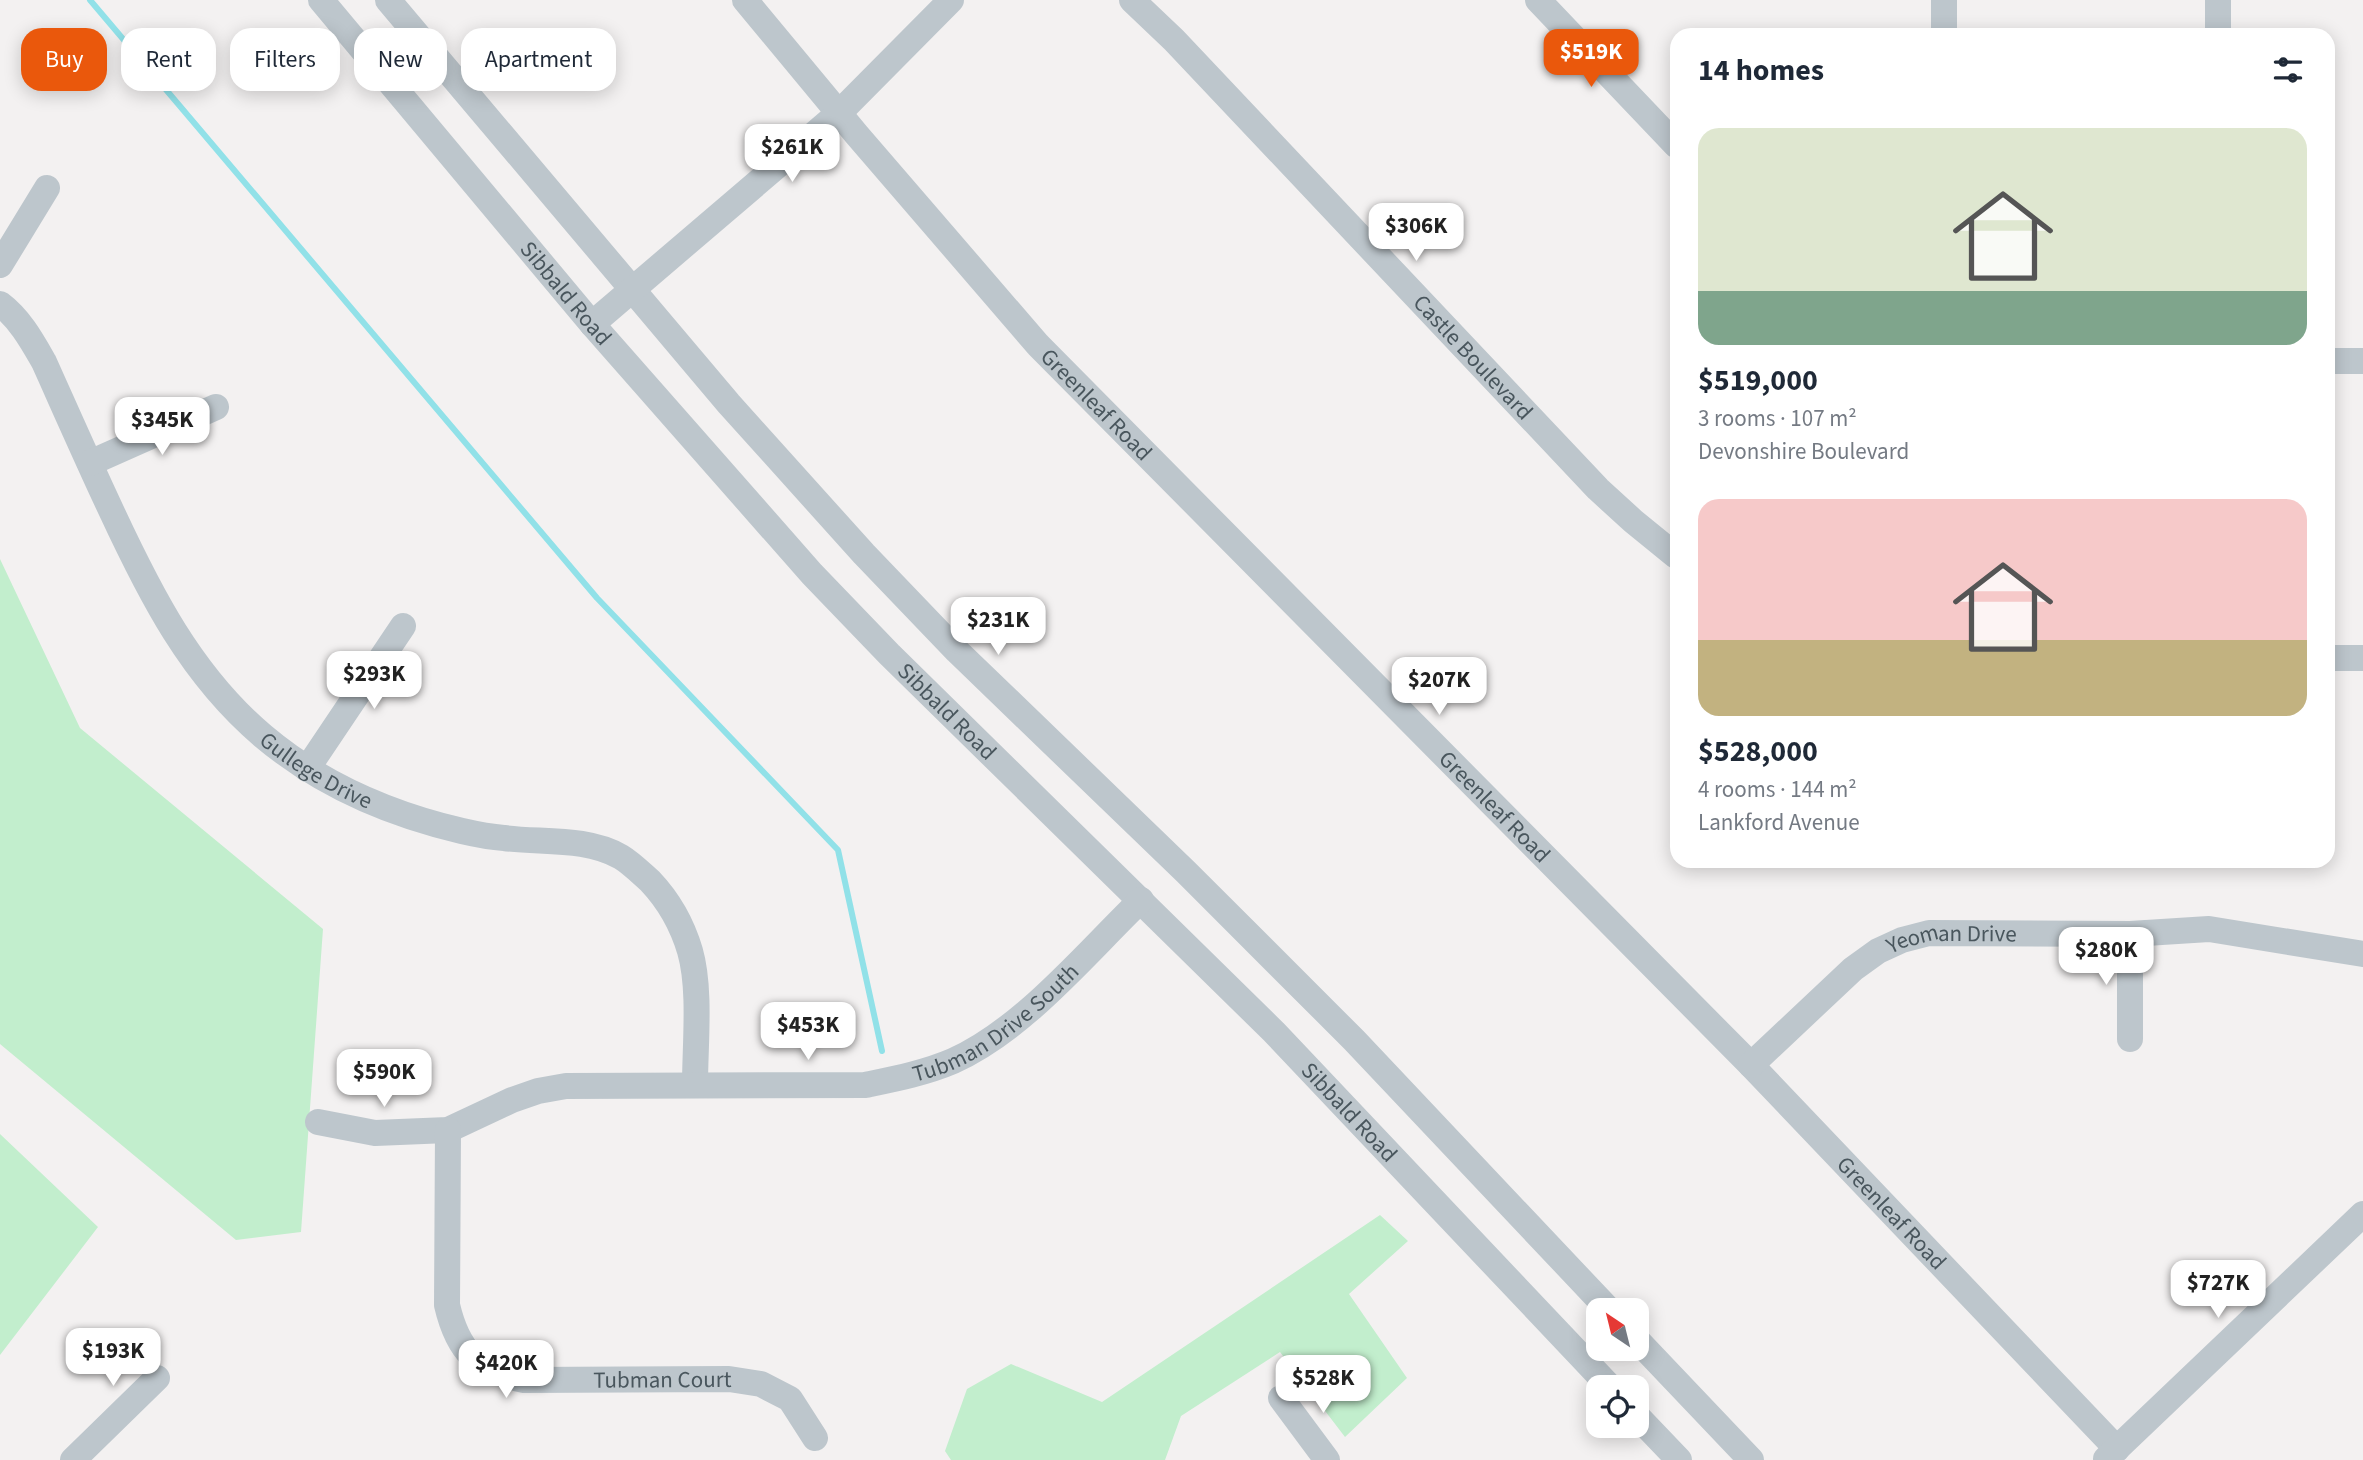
<!DOCTYPE html>
<meta charset="utf-8">
<style>
:root{--surface:#fff;--page:#f6f6f7;--text:#1f2937;--muted:#747a83;--accent:#ea580c}
body{margin:0;font-family:"Source Sans 3",sans-serif;background:var(--page);color:var(--text);height:100vh;display:flex;flex-direction:column;font-size:26px;white-space:nowrap}
*{box-sizing:border-box;margin:0}
p{font-size:23px;color:var(--muted)}
.icon{flex:none;width:38px;height:38px;fill:none;stroke:currentColor;stroke-width:2;stroke-linecap:round;stroke-linejoin:round}
.map{position:relative;flex:1;overflow:hidden}
.drawer{position:absolute;left:1670px;top:28px;width:665px;height:840px;display:flex;flex-direction:column;background:var(--surface);border-radius:21px;box-shadow:0 4px 18px #0003}
.drawer>*{flex:none}
.guide{position:absolute;left:21px;top:28px;width:665px;height:63px;display:flex;gap:14px}
.needle{width:46px;rotate:325deg}
.controls{position:absolute;left:1586px;top:1298px;display:grid;gap:14px}
.controls a{display:grid;place-items:center;width:63px;height:63px;border-radius:14px;background:var(--surface);box-shadow:0 4px 18px #0003;font-size:35px}
.price{position:absolute;translate:-50% -60px;padding:0 16px;border-radius:14px;background:#fff;color:#222;font-size:23px;line-height:46px;filter:drop-shadow(0 2px 4px #0008)}
.price::after{content:'';position:absolute;left:50%;top:42px;width:21px;height:16px;margin-left:-10px;background:inherit;clip-path:polygon(0 0,100% 0,50% 100%)}
.price.on{background:var(--accent);color:#fff}
ul{padding:0;list-style:none}
li{display:grid;align-content:center;gap:14px;height:371px;padding:0 28px}
li span{display:grid;place-items:center;height:217px;border-radius:21px;color:#555}
li>.icon{margin-inline-start:auto}
span .icon{width:126px;height:126px;fill:#fffc;stroke-width:1}
li b{font-size:30px}
h2{display:flex;justify-content:space-between;align-items:center;height:84px;padding:0 28px;font-size:30px}
.tag{padding:0 24px;border-radius:21px;background:var(--surface);box-shadow:0 4px 18px #0003;font-size:24px;line-height:63px}
.tag.on{background:var(--accent);color:#fff}
.map>svg:first-child{display:block}
</style>
<div class="map">
<svg width="2363" height="1460" viewBox="0 0 2363 1460">
<rect width="100%" height="100%" fill="#f3f1f1"/>
<path fill="#c2eecd" d="M0 559 80 728 323 929 301 1232 236 1240 0 1044Z
M0 1134 98 1227 0 1355Z
M1380 1215 1408 1241 1349 1294 1407 1378 1345 1437 1280 1352 1181 1416 1165 1460H951L945 1451 967 1389 1011 1364 1102 1402Z"/>
<g fill="none" stroke-linecap="round" stroke-linejoin="round">
<path stroke="#91e1e8" stroke-width="6" d="M90 0 597 598 838 850 882 1051"/>
<g stroke="#bdc6cc" stroke-width="26">
<path id="s1" d="M321 0 592 324 812 574 889 654 1274 1032 1611 1388"/>
<path d="M388 0 729 404 864 554 957 651 1186 872 1354 1040 1610 1311"/>
<path id="s2" d="M745 0 857 135 1038 345 1751 1065 2117 1449"/>
<path id="s3" d="M1132 0 1174 40 1598 489 1633 521 1676 556"/>
<path d="M1538 0 1676 145"/>
<path d="M1944 35V0"/>
<path d="M2218 35V0"/>
<path d="M0 265 47 188"/>
<path id="s4" d="M0 304C20 319 32 341 44 362 66 411 88 461 111 510 150 594 191 675 263 736 321 785 389 814 462 831 475 834 490 837 504 838 542 843 586 837 621 857 631 863 641 873 650 881 669 901 682 924 690 951 701 989 695 1045 695 1085"/>
<path d="M592 324 839 113 951 0"/>
<path d="M2328 361H2363"/>
<path d="M90 463 216 407"/>
<path d="M2328 658H2363"/>
<path d="M307 769 403 626"/>
<path d="M2130 934V1039"/>
<path id="s5" d="M1751 1065 1853 969 1878 951 1902 940 1929 933 2130 934 2209 929 2363 954"/>
<path id="s6" d="M318 1122 375 1133 448 1130 512 1100 538 1091 566 1086 865 1085C894 1079 925 1073 953 1061 1024 1029 1085 954 1141 900"/>
<path id="s7" d="M448 1130 447 1305C458 1352 477 1370 524 1380L729 1379 761 1384 790 1399 815 1438"/>
<path d="M1636 1339 1751 1460"/>
<path d="M1281 1398 1327 1460"/>
<path d="M1636 1415 1679 1460"/>
<path d="M2106 1459 2363 1214"/>
<path d="M73 1460 157 1378"/>
</g>
</g>
<g text-anchor="middle" dominant-baseline="central" stroke-width="6" stroke-linejoin="round" paint-order="stroke">
<g font-size="23" fill="#49565d" stroke="#fff">
<text stroke="none"><textPath href="#s1" startOffset="382">Sibbald Road</textPath></text>
<text stroke="none"><textPath href="#s3" startOffset="494">Castle Boulevard</textPath></text>
<text stroke="none"><textPath href="#s2" startOffset="536">Greenleaf Road</textPath></text>
<text stroke="none"><textPath href="#s1" startOffset="948">Sibbald Road</textPath></text>
<text stroke="none"><textPath href="#s4" startOffset="574">Gullege Drive</textPath></text>
<text stroke="none"><textPath href="#s2" startOffset="1102">Greenleaf Road</textPath></text>
<text stroke="none"><textPath href="#s5" startOffset="247">Yeoman Drive</textPath></text>
<text stroke="none"><textPath href="#s6" startOffset="704">Tubman Drive South</textPath></text>
<text stroke="none"><textPath href="#s1" startOffset="1516">Sibbald Road</textPath></text>
<text stroke="none"><textPath href="#s2" startOffset="1670">Greenleaf Road</textPath></text>
<text stroke="none"><textPath href="#s7" startOffset="429">Tubman Court</textPath></text>
</g>
</g>
</svg>
<div class="controls">
<a><svg class="needle" viewBox="-14 -14 28 28"><path d="M0-13l5 13h-10z" fill="#e53935"/><path d="M0 13l5-13h-10z" fill="#747a83"/></svg></a>
<a><svg class="icon" aria-label="locate" viewBox="0 0 24 24"><circle cx="12" cy="12" r="6"/><path d="M12 2v4M12 18v4M2 12h4M18 12h4"/></svg></a>
</div>
<b class="price on" style="left:1591px;top:89px">$519K</b>
<b class="price" style="left:792px;top:184px">$261K</b>
<b class="price" style="left:1416px;top:263px">$306K</b>
<b class="price" style="left:162px;top:457px">$345K</b>
<b class="price" style="left:998px;top:657px">$231K</b>
<b class="price" style="left:374px;top:711px">$293K</b>
<b class="price" style="left:1439px;top:717px">$207K</b>
<b class="price" style="left:2106px;top:987px">$280K</b>
<b class="price" style="left:808px;top:1062px">$453K</b>
<b class="price" style="left:384px;top:1109px">$590K</b>
<b class="price" style="left:2218px;top:1320px">$727K</b>
<b class="price" style="left:113px;top:1388px">$193K</b>
<b class="price" style="left:506px;top:1400px">$420K</b>
<b class="price" style="left:1323px;top:1415px">$528K</b>
<div class="guide">
<a class="tag on">Buy</a>
<a class="tag">Rent</a>
<a class="tag">Filters</a>
<a class="tag">New</a>
<a class="tag">Apartment</a>
</div>
<section class="drawer">
<h2>14 homes<svg class="icon" aria-label="filters" viewBox="0 0 24 24"><path d="M4 7h16M4 17h16"/><circle cx="9" cy="7" r="2"/><circle cx="15" cy="17" r="2"/></svg></h2>
<ul>
<li><span style="background:linear-gradient(#dfe7d0 75%,#7fa58c 0)"><svg class="icon" aria-label="home" viewBox="0 0 24 24"><path d="M3 11l9-7 9 7M6 9v11h12V9"/></svg></span><div><b>$519,000</b><p>3 rooms · 107 m²</p><p>Devonshire Boulevard</p></div></li>
<li><span style="background:linear-gradient(#f6c9c9 65%,#c2b280 0)"><svg class="icon" aria-label="home" viewBox="0 0 24 24"><path d="M3 11l9-7 9 7M6 9v11h12V9"/></svg></span><div><b>$528,000</b><p>4 rooms · 144 m²</p><p>Lankford Avenue</p></div></li>
</ul>
</section>
</div>
